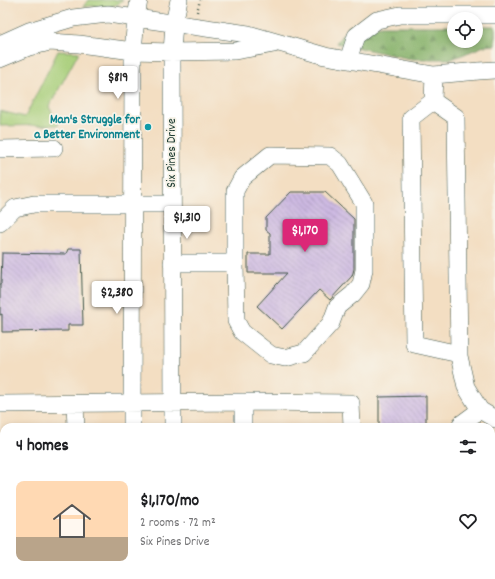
<!DOCTYPE html>
<meta charset="utf-8">
<style>
:root{--surface:#fff;--page:#f6f6f6;--text:#202124;--muted:#757577;--line:#e0e0e0;--accent:#db2777}
body{margin:0;font-family:Dekko,sans-serif;background:var(--page);color:var(--text);height:100vh;display:flex;flex-direction:column;font-size:15px;white-space:nowrap}
*{box-sizing:border-box;margin:0}
p{font-size:13px;color:var(--muted)}
.icon{flex:none;width:22px;height:22px;fill:none;stroke:currentColor;stroke-width:2;stroke-linecap:round;stroke-linejoin:round}
.map{position:relative;flex:1;overflow:hidden}
.drawer{position:absolute;left:0px;top:423px;width:495px;height:156px;display:flex;flex-direction:column;background:var(--surface);border-radius:12px 12px 0 0;box-shadow:0 2px 6px #0003}
.drawer>*{flex:none}
.buttons{position:absolute;left:447px;top:12px;display:grid;gap:8px}
.buttons a{display:grid;place-items:center;width:36px;height:36px;border-radius:50%;background:var(--surface);box-shadow:0 2px 6px #0003;font-size:20px}
.price{position:absolute;translate:-50% -34px;padding:0 9px;border-radius:4px;background:#fff;color:#222;font-size:13px;line-height:26px;filter:drop-shadow(0 1px 2px #0008)}
.price::after{content:'';position:absolute;left:50%;top:24px;width:12px;height:9px;margin-left:-6px;background:inherit;clip-path:polygon(0 0,100% 0,50% 100%)}
.price.on{background:var(--accent);color:#fff}
ul{padding:0;list-style:none}
li{display:flex;align-items:center;gap:12px;height:100px;padding:0 16px}
li+li{border-top:1px solid var(--line)}
li span{display:grid;place-items:center;flex:none;width:112px;height:80px;border-radius:8px;color:#555}
li>.icon{margin-inline-start:auto}
span .icon{width:48px;height:48px;fill:#fffc;stroke-width:1}
li b{font-size:17px}
h2{display:flex;justify-content:space-between;align-items:center;height:48px;padding:0 16px;font-size:17px}
.map>svg:first-child{display:block}
</style>
<div class="map">
<svg width="495" height="579" viewBox="0 0 495 579">
<defs>
<pattern id="forest-firs" width="22" height="20" patternUnits="userSpaceOnUse"><rect width="22" height="20" fill="#84b068"/><path d="M5 1l3.5 6h-7zM16 11l3.5 6h-7z" fill="#6b9056"/></pattern>
<pattern id="building-back-hatch" width="6" height="6" patternUnits="userSpaceOnUse"><rect width="6" height="6" fill="#cdb9e2"/><path d="M-1 5l2 2M0 0l6 6M5-1l2 2" fill="none" stroke="#a698b8"/></pattern>
</defs>
<rect width="100%" height="100%" fill="#f7f3e8"/>
<filter id="ink" filterUnits="userSpaceOnUse"><feTurbulence type="fractalNoise" baseFrequency=".025" numOctaves="2"/><feDisplacementMap in="SourceGraphic" scale="8" xChannelSelector="R" yChannelSelector="G"/><feConvolveMatrix kernelMatrix="1 2 1 2 8 2 1 2 1" color-interpolation-filters="sRGB"/></filter>
<filter id="wash" filterUnits="userSpaceOnUse"><feTurbulence type="fractalNoise" baseFrequency=".012" numOctaves="4" result="noise"/><feDisplacementMap in="SourceGraphic" scale="16" xChannelSelector="R" yChannelSelector="G"/><feGaussianBlur stdDeviation="0.9" result="paint"/><feColorMatrix in="noise" values="0 0 0 0 0 0 0 0 0 0 0 0 0 0 0 0 0 1.4 0 .05"/><feComposite in="paint" operator="in"/></filter>
<g filter="url(#wash)">
<rect width="100%" height="100%" fill="#f3dec2"/>
<path fill="#a6cd77" stroke="#628556" d="M88 0H123C116 8 107 6 97 6 93 6 88 6 83 7Z
M58 51 79 52 49 107 59 125 0 126V111L25 117Z"/>
<path fill="url(#forest-firs)" stroke="#52764e" d="M349 26H454V41H476V26H495V45L484 46 452 59H411L336 43Z"/>
<g id="blocks">
<path fill="url(#building-back-hatch)" d="M291 192H325L354 219V269L352 276 330 300 319 290 282 329 257 306 287 273H248V254H270V233L266 230V218Z
M68 249H81L83 325H68V331L2 332V314L0 315V284H1L2 253 66 254Z
M426 396V427H379V397Z"/>
</g>
</g>
<g filter="url(#ink)">
<use href="#blocks" fill-opacity="0" stroke="#3f5549" stroke-width="1"/>
<g fill="none" stroke-linecap="round" stroke-linejoin="round">
<defs>
<path id="minor" d="M0 44 29 31 73 18 108 14 248 34 325 56 434 75 479 71 495 70
M0 59 29 47 50 42 79 44 133 51 172 52 235 51 274 44
M348 60 356 36 377 20 400 15H495
M434 75 433 101 411 118 414 344 459 354
M433 101 456 117 459 356 466 387 480 410 495 419
M0 149 54 148
M0 223 15 208 34 204H172
M172 263H235L236 321 242 332 271 355 285 358 304 353 331 323 337 307 353 294 361 284 364 270V203L340 164 330 156 270 155 242 178 235 191V263
M243 402 351 403 352 427
M0 404 243 402V427
M75 404 76 427
M132 427 133 51 136 18 139 0
M173 427 172 52 174 24 179 0
M461 427V424L480 410
M78 575V579
M134 575V579
M460 575V579
M174 579V575
M241 579V575"/>
</defs>
<use href="#minor" stroke="#3f5549" stroke-width="18"/>
<path stroke="#3f5549" stroke-width="2.5" stroke-dasharray="1 3" stroke-linecap="butt" d="M197 12 200 0"/>
<use href="#minor" stroke="#fff" stroke-width="17"/>
</g>
</g>
<circle fill="#0f9aa8" stroke="#f7f3e8" stroke-width="1.5" cx="148" cy="127" r="4"/>
<g text-anchor="middle" dominant-baseline="central" stroke-width="3.5" stroke-linejoin="round" paint-order="stroke">
<g font-size="13" font-weight="bold" fill="#0d838f" stroke="#f7f3e8" text-anchor="end">
<text x="140" y="120">Man's Struggle for<tspan x="140" dy="15">a Better Environment</tspan></text>
</g>
<g font-size="13" fill="#1f3d34" stroke="#f7f3e8">
<text transform="translate(172 153) rotate(-90)">Six Pines Drive</text>
</g>
</g>
</svg>
<div class="buttons">
<a><svg class="icon" aria-label="locate" viewBox="0 0 24 24"><circle cx="12" cy="12" r="6"/><path d="M12 2v4M12 18v4M2 12h4M18 12h4"/></svg></a>
</div>
<b class="price" style="left:118px;top:100px">$819</b>
<b class="price" style="left:187px;top:240px">$1,310</b>
<b class="price on" style="left:305px;top:253px">$1,170</b>
<b class="price" style="left:117px;top:315px">$2,380</b>
<section class="drawer">
<h2>4 homes<svg class="icon" aria-label="filters" viewBox="0 0 24 24"><path d="M4 7h16M4 17h16"/><circle cx="9" cy="7" r="2"/><circle cx="15" cy="17" r="2"/></svg></h2>
<ul>
<li><span style="background:linear-gradient(#ffd9b3 70%,#b9a48a 0)"><svg class="icon" aria-label="home" viewBox="0 0 24 24"><path d="M3 11l9-7 9 7M6 9v11h12V9"/></svg></span><div><b>$1,170/mo</b><p>2 rooms · 72 m²</p><p>Six Pines Drive</p></div><svg class="icon" aria-label="heart" viewBox="0 0 24 24"><path d="M12 20l-8-8c-3-5 5-10 8-4 3-6 11-1 8 4z"/></svg></li>
</ul>
</section>
</div>
